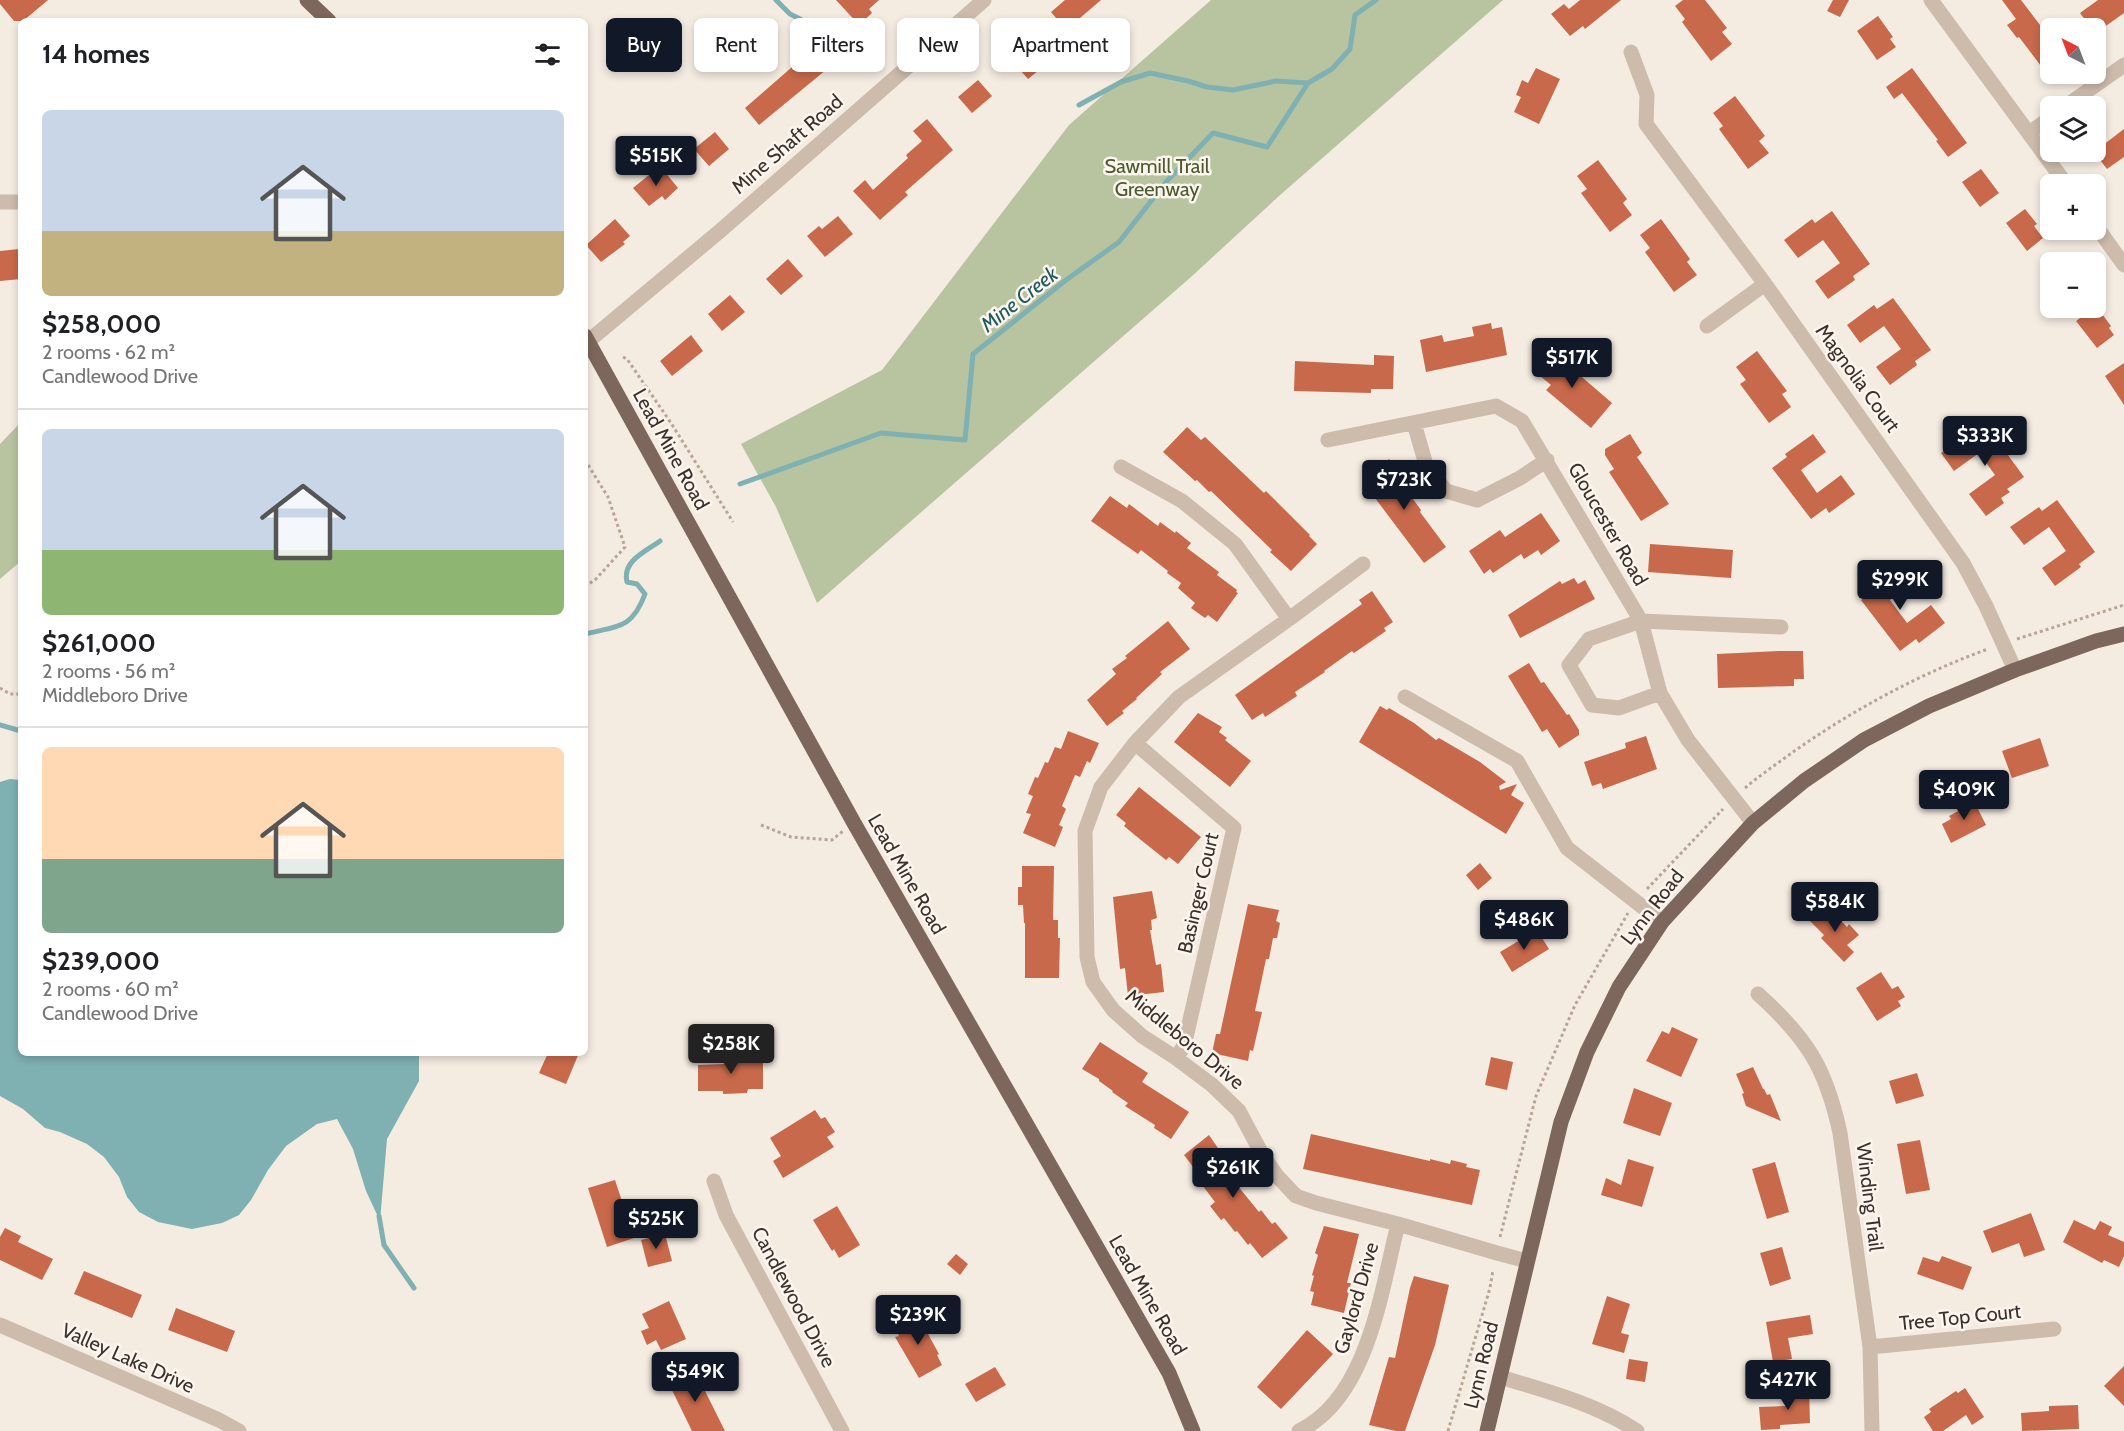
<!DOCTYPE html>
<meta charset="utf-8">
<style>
:root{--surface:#fff;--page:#f2f2f2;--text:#202124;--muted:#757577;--line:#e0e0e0;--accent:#111827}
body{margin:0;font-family:Cabin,sans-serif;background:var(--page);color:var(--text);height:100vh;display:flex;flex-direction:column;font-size:22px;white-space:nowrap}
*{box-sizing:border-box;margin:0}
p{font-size:20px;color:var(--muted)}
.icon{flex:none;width:33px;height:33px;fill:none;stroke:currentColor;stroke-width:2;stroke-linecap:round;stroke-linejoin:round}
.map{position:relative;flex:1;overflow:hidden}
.drawer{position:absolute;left:18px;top:18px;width:570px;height:1038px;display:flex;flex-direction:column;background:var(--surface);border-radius:9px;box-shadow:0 3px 9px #0003}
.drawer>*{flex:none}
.hud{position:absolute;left:606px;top:18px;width:570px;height:54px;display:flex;gap:12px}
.needle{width:39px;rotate:318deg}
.buttons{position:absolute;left:2040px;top:18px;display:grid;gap:12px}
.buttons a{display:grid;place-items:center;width:66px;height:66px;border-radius:9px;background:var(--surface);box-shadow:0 3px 9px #0003;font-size:30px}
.price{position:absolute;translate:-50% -51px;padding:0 14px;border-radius:6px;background:var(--accent);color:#fff;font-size:20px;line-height:39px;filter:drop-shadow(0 2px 3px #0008)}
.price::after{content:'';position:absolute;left:50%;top:36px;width:18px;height:14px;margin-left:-9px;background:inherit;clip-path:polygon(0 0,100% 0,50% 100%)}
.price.active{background:#222;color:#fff}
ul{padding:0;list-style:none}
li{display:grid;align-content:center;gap:12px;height:318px;padding:0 24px}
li+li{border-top:2px solid var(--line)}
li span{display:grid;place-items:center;height:186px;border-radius:9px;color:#555}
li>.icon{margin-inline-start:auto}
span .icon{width:108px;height:108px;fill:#fffc;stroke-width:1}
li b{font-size:26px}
h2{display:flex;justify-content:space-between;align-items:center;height:72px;padding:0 24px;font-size:26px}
.chip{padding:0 21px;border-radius:9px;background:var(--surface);box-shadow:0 3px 9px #0003;font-size:21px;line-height:54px}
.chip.active{background:var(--accent);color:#fff}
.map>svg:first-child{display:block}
</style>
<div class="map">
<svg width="2124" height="1431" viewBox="0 0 2124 1431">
<rect width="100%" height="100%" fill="#f4ebe1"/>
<path fill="#b8c4a0" d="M1211 0H1503L1279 196 1191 277 817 603 776 507 741 444 882 370 1069 125Z
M21 422V561L0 579V444Z"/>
<path fill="#7fb0b2" d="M10 779 21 780V1053H419V1081L387 1139 380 1221 366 1191 353 1149 337 1119 317 1124 286 1146 268 1170 251 1200 239 1215 222 1223 192 1229 158 1222 139 1212 127 1197 119 1177 104 1157 87 1144 60 1132 45 1128 23 1109 0 1096V782Z"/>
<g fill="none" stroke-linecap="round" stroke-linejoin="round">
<path stroke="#7fb0b2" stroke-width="5" d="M776 0 790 14 802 20 880 46
M1079 105 1121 82 1150 73 1188 81 1207 87 1233 90 1276 81 1308 83 1332 69 1350 49 1355 15 1376 0
M740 484 881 433 965 440 973 354 1066 280 1119 242 1166 182 1213 133 1267 147 1308 83
M585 634C618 626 632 629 645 594L637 584 627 582C622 561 645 552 660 541
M0 725 21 731
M379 1216 384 1245 414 1288"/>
</g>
<path fill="#c8694b" d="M0 0H48L23 21H14L0 4Z
M836 0H879L869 9 872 13 859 25Z
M1065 0H1101L1066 30 1051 12Z
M1580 0H1621L1585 29 1583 26 1570 36 1551 14 1564 4 1569 9Z
M1683 0H1705L1727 28 1722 32 1732 44 1711 61 1682 22 1685 19 1675 6Z
M1833 0H1849L1840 17 1827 11Z
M2002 0H2021L2050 38V78L2019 37 2017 38 2007 25 2016 19Z
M2098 0H2124V13L2096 33V28H2091L2080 13Z
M1878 16 1893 37 1890 39 1896 47 1877 60 1857 31Z
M1041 35 1059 54 1028 79 1004 52 1017 41 1025 50Z
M816 46 832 65 759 125 745 108Z
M1536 68 1560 79 1539 124 1514 112 1521 97 1516 95 1522 80 1528 83Z
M1912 68 1967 143 1948 157 1936 141 1938 140 1902 93 1894 99 1886 87Z
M978 80 992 96 972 113 958 97Z
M1735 96 1765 136 1759 141 1769 153 1748 169 1719 129 1723 126 1713 113Z
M927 119 953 150 905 192 908 195 880 220 853 191 865 180 873 190 908 158 906 155 922 141 913 131Z
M2124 129V157L2107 169 2094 152Z
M715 132 729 149 709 166 694 149Z
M1598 160 1627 199 1623 203 1632 215 1610 232 1581 193 1587 189 1577 176Z
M660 166 678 188 665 200 662 196 649 206 633 188Z
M1981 169 1999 193 1980 207 1962 182Z
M2025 209 2037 224 2034 226 2043 238 2027 251 2006 223Z
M1832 211 1870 264 1853 276 1855 280 1828 299 1815 281 1840 263 1823 240 1798 258 1784 240 1812 219 1815 223Z
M838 216 853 234 825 257 807 236 819 226 822 229Z
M615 219 630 236 623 242 625 244 601 262 586 245Z
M1661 219 1690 259 1687 262 1697 275 1674 292 1645 252 1650 248 1640 235Z
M19 249V253H21V279L0 281V251Z
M788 259 803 276 781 295 766 279Z
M730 295 745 312 722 331 708 314Z
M1893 298 1931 350 1915 361 1917 365 1890 385 1876 367 1901 349 1884 326 1860 343 1847 325 1874 305 1877 309Z
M2096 306 2111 326 2109 328 2114 335 2097 348 2076 321Z
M1491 323 1492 329 1502 327 1507 355 1426 372 1420 340 1442 335 1444 342 1474 336 1472 327Z
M691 335 703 351 672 376 660 361Z
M1555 347 1571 361 1568 365 1612 403 1591 428 1546 390 1551 385 1534 371Z
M1757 351 1787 391 1782 394 1791 407 1769 423 1740 384 1746 380 1736 367Z
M1374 355 1394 356 1393 389H1371V393L1294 391 1295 361 1374 365Z
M2124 363V405L2105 376Z
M1986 425 2024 477 2007 489 2010 492 2001 498 2004 503 1986 516 1969 494 1995 475 1979 453 1954 471 1941 453 1967 432 1970 436Z
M1187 427 1201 440 1205 437 1264 493 1266 491 1310 535 1309 536 1317 544 1291 571 1270 552 1272 550 1211 491 1209 492 1197 480 1195 481 1163 452Z
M1630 434 1642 453 1637 457 1669 504 1641 521 1609 472 1614 469 1605 455V449Z
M1813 434 1826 452 1801 470 1817 493 1841 475 1855 494 1829 513 1826 508 1811 519 1772 468 1787 457 1785 454Z
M1389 459 1401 476 1399 478 1412 494 1410 495 1421 510 1420 512 1446 547 1424 563 1375 498 1377 496 1364 478Z
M1110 496 1127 508 1129 504 1158 526 1160 522 1175 533 1176 531 1191 543 1187 548 1219 572 1217 575 1237 590 1236 592 1238 593 1217 622 1208 615 1205 618 1191 608 1195 603 1178 588 1181 583 1167 573 1168 571 1141 550 1138 554 1091 521Z
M2057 500 2095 552 2079 564 2081 567 2055 586 2042 568 2066 551 2049 527 2024 545 2010 527 2039 507 2042 511Z
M1541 513 1560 541 1541 555 1538 550 1524 559 1521 554 1493 573 1490 569 1484 574 1469 551 1500 530 1505 537Z
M1650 544 1733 550 1731 578 1648 572Z
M1901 564 1914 582 1890 600 1907 623 1931 605 1945 623 1919 643 1916 639 1900 651 1861 600 1879 587 1876 584Z
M1574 578 1578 584 1585 580 1595 599 1520 638 1508 615 1560 581 1562 584Z
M1372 591 1393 622 1384 628 1386 631 1354 653 1352 651 1324 671 1325 672 1295 692 1297 696 1265 717 1263 713 1252 720 1235 695 1362 604 1359 600Z
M1168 621 1190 649 1160 672 1162 674 1136 698 1137 699 1122 711 1124 713 1107 726 1087 700 1116 674 1112 669 1127 658 1125 656Z
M1779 651H1803L1804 679H1794V686L1718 688 1717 654Z
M1529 663 1541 683 1544 682 1567 715 1569 714 1579 730V735L1559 748 1547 729 1542 732 1508 676Z
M1380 706 1387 710 1389 708 1414 723 1436 740 1439 738 1480 762 1506 782 1499 786 1500 790 1517 784 1511 795 1524 803 1506 834 1359 742Z
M1198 713 1222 727 1219 732 1227 738 1225 740 1251 761 1230 787 1174 742Z
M1068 731 1099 743 1090 763 1087 761 1080 777 1075 775 1062 806 1066 809 1059 825 1063 827 1055 847 1023 833 1031 814 1026 813 1033 796 1028 794 1035 777 1038 778 1045 762 1048 763 1055 747 1061 749Z
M1646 736 1657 769 1603 789 1601 783 1592 786 1584 762 1626 748 1625 743Z
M2040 738 2049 766 2012 778 2002 751Z
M1139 787 1201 837 1178 864 1169 857 1166 860 1136 836 1124 826 1126 823 1116 815Z
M1972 797 1986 825 1951 843 1942 824 1951 819 1949 816 1962 809 1959 804Z
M1480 863 1492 878 1478 890 1466 875Z
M1022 866H1054L1053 920H1058V938H1060L1059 978H1025V923H1024L1023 905H1018V887H1022Z
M1152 891 1157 918 1151 920 1152 930H1150L1156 965 1161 964 1164 992 1128 996 1125 968 1120 969 1113 897Z
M1248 904 1279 910 1276 921 1280 923 1277 938H1273L1269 959H1266L1255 1011 1262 1012 1253 1051 1250 1050 1248 1061 1212 1053 1216 1034H1220Z
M1827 906 1847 927 1849 924 1859 935 1847 945 1854 952 1844 962 1821 938 1824 935 1810 921Z
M1537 930 1549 949 1512 972 1500 952Z
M1881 972 1892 989 1898 986 1905 997 1898 1001 1901 1006 1877 1021 1856 988Z
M1672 1027 1698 1039 1681 1077 1646 1061 1662 1031 1669 1034Z
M1100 1042 1148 1073 1142 1082 1189 1112 1171 1139 1154 1128 1155 1125 1125 1106 1128 1103 1112 1092 1113 1091 1099 1081V1079L1082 1069Z
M548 1053H579L566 1084 539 1073Z
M724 1054H750V1063H763V1089H748L747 1093 723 1094V1091H698V1065L725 1064Z
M1491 1057 1513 1062 1507 1090 1485 1085Z
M1753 1067 1763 1089H1764L1767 1095 1770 1094 1781 1121 1746 1106 1742 1094 1744 1093 1736 1074Z
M1917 1073 1924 1096 1896 1104 1889 1081Z
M1634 1088 1672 1103 1660 1136 1623 1123Z
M815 1110 821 1119 825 1117 835 1132 827 1137 834 1147 783 1178 773 1161 781 1156 770 1138Z
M1311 1134 1430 1161V1159L1450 1164 1451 1160 1467 1164 1466 1167 1480 1170 1472 1205 1303 1169Z
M1209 1135 1231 1167 1229 1169 1240 1183 1237 1185 1259 1212 1261 1210 1272 1224 1275 1222 1288 1238 1262 1258 1250 1243 1248 1245 1237 1231 1235 1232 1224 1218 1221 1220 1210 1206 1215 1202 1193 1173 1196 1171 1184 1155Z
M1920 1140 1930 1190 1906 1194 1897 1144Z
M1628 1159 1654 1167 1642 1207 1601 1195 1606 1178 1621 1185Z
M1775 1162 1789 1212 1767 1219 1752 1169Z
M615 1180 634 1238 607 1247 588 1188Z
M837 1206 860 1245 839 1258 834 1249 832 1251 813 1220Z
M2031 1213 2045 1250 2024 1257 2019 1243 1992 1253 1983 1231Z
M2074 1220 2095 1230 2100 1221 2112 1227 2108 1235 2124 1242V1256L2119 1267 2104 1260 2102 1263 2063 1242Z
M1324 1226 1359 1234 1347 1283H1351L1344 1313 1311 1305 1314 1292 1310 1291 1314 1276 1312 1275 1318 1255 1315 1253Z
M5 1228 21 1236 18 1242 53 1259 42 1280 0 1260V1237Z
M665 1234 672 1261 648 1267 641 1240Z
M1782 1247 1791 1279 1770 1286 1760 1253Z
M956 1254 968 1264 960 1275 947 1264Z
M1942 1256 1972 1267 1963 1290 1917 1274 1923 1257 1939 1262Z
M84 1271 142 1295 132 1318 74 1294Z
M1414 1276 1449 1285 1435 1345 1405 1431H1396L1369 1425 1389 1357 1395 1358 1410 1288Z
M1607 1296 1630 1304 1621 1333 1629 1335 1624 1353 1592 1344Z
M669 1301 686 1339 661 1350 656 1340 647 1345 641 1331 649 1328 642 1314Z
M176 1308 235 1331 227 1352 168 1330Z
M917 1314 939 1354 937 1355 942 1365 919 1378 895 1337 899 1336 894 1326Z
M1810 1315 1813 1334 1788 1338 1792 1359 1773 1362 1766 1322Z
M1307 1330 1333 1354 1281 1409 1257 1387Z
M1629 1359 1648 1362 1645 1382 1626 1379Z
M2124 1366V1406L2104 1386Z
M995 1367 1006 1385 976 1402 965 1384Z
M694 1369 725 1431H692L668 1382Z
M1809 1387 1810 1423 1780 1425V1429L1761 1430 1759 1407 1787 1406V1400H1789V1388Z
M1965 1388 1984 1417 1972 1425 1966 1415 1943 1431H1933L1924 1417 1931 1412 1929 1409 1956 1391 1958 1393Z
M2078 1405 2079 1429 2022 1431 2021 1413 2049 1411V1406Z"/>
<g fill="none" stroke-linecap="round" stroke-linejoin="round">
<path stroke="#b9a596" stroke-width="3" stroke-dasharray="3 3" stroke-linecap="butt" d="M623 357 627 359 671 423 733 522
M585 460 608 497 625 547 595 580 585 586
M2017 639 2124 605
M0 688 10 694H21
M1745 788C1760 775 1777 764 1793 752 1853 710 1919 674 1988 649
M761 825 791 837 832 840 843 831
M1647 889 1723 809
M1500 1237 1536 1096 1575 1005 1628 913
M1448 1431 1490 1288 1493 1270"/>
<path stroke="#cdbbac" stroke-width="15" d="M1931 0 2066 184
M1631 52 1647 95 1646 124 1765 284 1963 563 1986 606 2015 670
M2066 106 2124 65
M2029 133 2050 118
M0 202H21
M2096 226 2124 265
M1707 326 1765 284
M585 344 720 231 984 0
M1414 423 1426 465 1446 491 1477 500 1520 478 1547 460
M1328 440 1496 406 1522 421 1641 621 1660 693 1688 740 1753 823
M1121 467 1182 501 1235 544 1289 619 1179 697 1135 743 1101 787 1085 831 1087 957 1093 982 1113 1010 1142 1036 1176 1058 1212 1085 1239 1111 1262 1154 1277 1176 1296 1196 1316 1203 1398 1224 1497 1253 1527 1261
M1289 619 1363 564
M1660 693 1619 708 1592 705 1569 665 1589 639 1641 621 1781 627
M1405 697 1517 761 1567 848 1662 922
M1135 743 1234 828 1184 1046 1176 1058
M1758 994C1807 1038 1826 1068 1840 1133L1870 1347 1872 1431
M714 1181 726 1215 842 1431
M0 1325 219 1420 239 1431
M1870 1347 2054 1329
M1500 1377C1547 1391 1596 1404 1637 1431
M1299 1431C1368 1398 1381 1291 1398 1224"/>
<path stroke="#7d675c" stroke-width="15" d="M307 0 329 21
M585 336 854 823 1169 1373 1193 1431
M1487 1431 1561 1122 1587 1052 1619 987 1662 922 1753 823 1804 781 1864 740 1929 706 2015 670 2096 641 2124 634"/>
</g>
<g text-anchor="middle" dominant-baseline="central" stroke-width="5" stroke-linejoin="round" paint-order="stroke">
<g font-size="20" fill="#3b302b" stroke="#fbf5ee">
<text transform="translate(787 144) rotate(-41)">Mine Shaft Road</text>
<text transform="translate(1858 378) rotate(54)">Magnolia Court</text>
<text transform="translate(671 449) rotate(61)">Lead Mine Road</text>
<text transform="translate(1608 524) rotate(60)">Gloucester Road</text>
<text transform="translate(907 874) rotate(60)">Lead Mine Road</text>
<text transform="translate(1198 893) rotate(-77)">Basinger Court</text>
<text transform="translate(1652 907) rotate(-52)">Lynn Road</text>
<text transform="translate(1185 1039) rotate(39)">Middleboro Drive</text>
<text transform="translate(1870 1197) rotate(83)">Winding Trail</text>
<text transform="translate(1148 1295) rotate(60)">Lead Mine Road</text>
<text transform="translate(794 1297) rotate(62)">Candlewood Drive</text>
<text transform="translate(1356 1298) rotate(-74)">Gaylord Drive</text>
<text transform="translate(1960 1317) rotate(-6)">Tree Top Court</text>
<text transform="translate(128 1358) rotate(24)">Valley Lake Drive</text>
<text transform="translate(1481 1365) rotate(-76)">Lynn Road</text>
</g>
<g font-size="20" fill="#4a5a2e" stroke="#fbf5ee">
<text x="1157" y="166">Sawmill Trail<tspan x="1157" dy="23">Greenway</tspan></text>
</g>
<g font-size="21" font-style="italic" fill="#1f5a5e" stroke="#fbf5ee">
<text transform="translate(1019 299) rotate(-38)">Mine Creek</text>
</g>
</g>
</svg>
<div class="buttons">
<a><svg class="needle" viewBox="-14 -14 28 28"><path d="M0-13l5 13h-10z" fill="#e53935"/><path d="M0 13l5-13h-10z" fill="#757577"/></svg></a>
<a><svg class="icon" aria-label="layers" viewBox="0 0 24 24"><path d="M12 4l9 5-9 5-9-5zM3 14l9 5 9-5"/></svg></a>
<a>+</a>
<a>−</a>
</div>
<b class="price" style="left:656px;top:187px">$515K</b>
<b class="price" style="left:1572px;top:389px">$517K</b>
<b class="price" style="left:1985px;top:467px">$333K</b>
<b class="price" style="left:1404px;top:511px">$723K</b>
<b class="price" style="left:1900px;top:611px">$299K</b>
<b class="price" style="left:1964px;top:821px">$409K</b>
<b class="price" style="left:1835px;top:933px">$584K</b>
<b class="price" style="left:1524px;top:951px">$486K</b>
<b class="price active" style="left:731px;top:1075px">$258K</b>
<b class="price" style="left:1233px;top:1199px">$261K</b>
<b class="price" style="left:656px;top:1250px">$525K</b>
<b class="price" style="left:918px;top:1346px">$239K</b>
<b class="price" style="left:695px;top:1403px">$549K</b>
<b class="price" style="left:1788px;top:1411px">$427K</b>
<div class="hud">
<a class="chip active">Buy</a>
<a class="chip">Rent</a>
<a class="chip">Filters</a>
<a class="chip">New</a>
<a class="chip">Apartment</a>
</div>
<section class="drawer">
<h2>14 homes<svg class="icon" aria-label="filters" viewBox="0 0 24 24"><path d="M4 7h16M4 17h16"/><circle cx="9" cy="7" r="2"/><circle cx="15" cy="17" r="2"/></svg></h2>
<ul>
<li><span style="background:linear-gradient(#c9d6e8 65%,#c2b280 0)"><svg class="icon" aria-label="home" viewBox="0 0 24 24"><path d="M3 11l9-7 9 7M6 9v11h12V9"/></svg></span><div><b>$258,000</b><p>2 rooms · 62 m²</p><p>Candlewood Drive</p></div></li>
<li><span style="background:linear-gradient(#c9d6e8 65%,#8fb573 0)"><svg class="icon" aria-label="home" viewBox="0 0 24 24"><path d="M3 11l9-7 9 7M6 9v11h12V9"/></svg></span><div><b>$261,000</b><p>2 rooms · 56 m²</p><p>Middleboro Drive</p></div></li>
<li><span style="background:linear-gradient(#ffd9b3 60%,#7fa58c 0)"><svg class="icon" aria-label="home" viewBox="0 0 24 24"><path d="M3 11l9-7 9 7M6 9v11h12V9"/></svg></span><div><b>$239,000</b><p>2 rooms · 60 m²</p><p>Candlewood Drive</p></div></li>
</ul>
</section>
</div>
